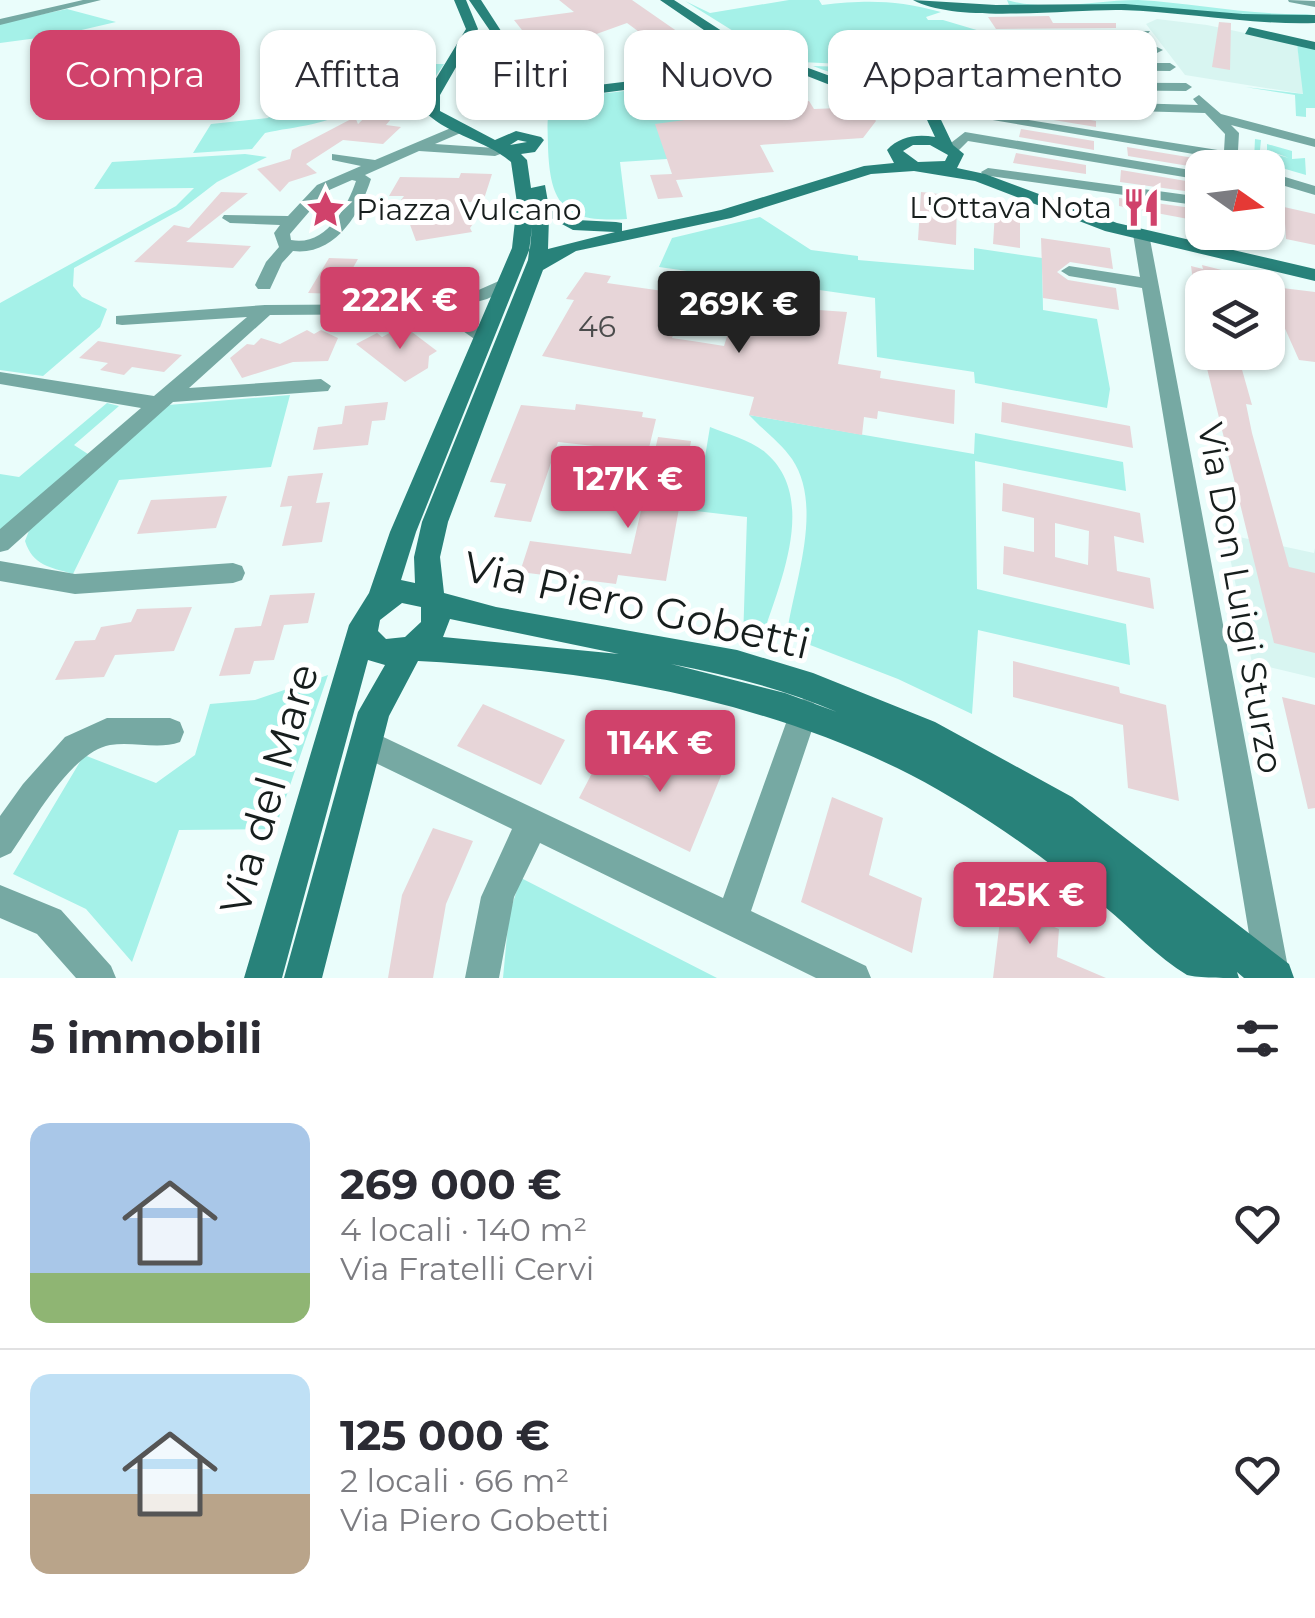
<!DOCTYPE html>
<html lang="it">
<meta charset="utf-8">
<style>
:root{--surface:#fff;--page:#f7f7f7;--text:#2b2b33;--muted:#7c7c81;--line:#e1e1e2;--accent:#d0426b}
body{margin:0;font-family:Montserrat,sans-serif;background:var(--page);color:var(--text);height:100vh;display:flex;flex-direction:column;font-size:38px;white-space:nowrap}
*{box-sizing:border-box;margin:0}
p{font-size:32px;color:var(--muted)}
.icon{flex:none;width:55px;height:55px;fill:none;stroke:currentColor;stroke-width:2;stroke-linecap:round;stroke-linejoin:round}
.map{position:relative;height:978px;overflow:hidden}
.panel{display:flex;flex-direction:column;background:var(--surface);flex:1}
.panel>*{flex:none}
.hud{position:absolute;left:30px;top:30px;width:1255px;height:90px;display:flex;gap:20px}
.needle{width:65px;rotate:104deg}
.controls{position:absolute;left:1185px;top:150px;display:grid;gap:20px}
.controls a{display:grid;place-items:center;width:100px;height:100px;border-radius:20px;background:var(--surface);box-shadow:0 2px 8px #0004;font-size:50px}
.price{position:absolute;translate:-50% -85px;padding:0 22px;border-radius:10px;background:var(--accent);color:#fff;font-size:32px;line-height:65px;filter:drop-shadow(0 2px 5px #0008)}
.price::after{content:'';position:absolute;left:50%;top:60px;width:30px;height:22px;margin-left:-15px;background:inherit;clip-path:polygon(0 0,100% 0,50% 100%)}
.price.current{background:#222;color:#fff}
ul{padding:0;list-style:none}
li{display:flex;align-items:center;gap:30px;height:250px;padding:0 30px}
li+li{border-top:2px solid var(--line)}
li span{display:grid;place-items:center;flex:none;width:280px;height:200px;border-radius:20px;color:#555}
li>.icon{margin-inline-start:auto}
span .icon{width:120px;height:120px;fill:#fffc;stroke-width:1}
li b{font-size:42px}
h2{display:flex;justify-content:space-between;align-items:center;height:120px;padding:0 30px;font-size:42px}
.pill{padding:0 35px;border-radius:20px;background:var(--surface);box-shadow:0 2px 8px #0004;font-size:35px;line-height:90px}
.pill.current{background:var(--accent);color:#fff}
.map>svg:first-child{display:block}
</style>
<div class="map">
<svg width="1315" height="978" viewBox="0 0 1315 978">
<rect width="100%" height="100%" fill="#eafdfb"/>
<path fill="#d8f5f1" d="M1157 19 1207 25 1297 44 1304 94 1185 75 1146 24Z
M1225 534 1314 553 1315 548V678L1252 663Z"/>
<path fill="#a5f1e8" d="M789 0H819L822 5C867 0 896 0 941 12L926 17 928 20H943L980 31 920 32 942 49 960 73 954 75 952 87C923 103 843 78 813 66L847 67 852 80 925 87 914 74 882 69 905 67 801 62 773 51 805 47 773 39 754 44 685 1 710 13Z
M1007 0C1047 12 1097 0 1138 0 1194 3 1253 16 1313 14L1293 17 1009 5Z
M67 9 116 22 60 35 0 43V23Z
M1297 44 1315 49V108H1306V117L1296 116 1295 95 1245 87 1303 94Z
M359 64 390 72C375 80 368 94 355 105 330 126 295 126 265 133L252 149 193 153 211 124 268 118 295 85 315 84Z
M433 64H444L425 92 378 89 393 76Z
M778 74 798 78 803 84 688 93 679 85Z
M667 86 672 97 666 100 687 120 667 159 620 162 627 219C566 223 550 207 548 147 548 134 546 120 550 107L573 97Z
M1255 139 1261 140 1260 150 1289 158 1267 150V144L1292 151V159L1305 158 1306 175 1254 160Z
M245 154 267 157 217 182 182 209 74 268 73 286 82 297 107 309 100 327 43 376 0 370V303L176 206 194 188 94 189 112 162Z
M760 217 811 250 858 256V260L974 270V248L1042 258 1043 310 1097 319 1110 389 1107 408 975 383 974 372 877 357 875 298 659 267 672 238Z
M290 395 271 467 119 480 73 574C50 567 33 566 25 541L30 528 168 405Z
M107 403 119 406 74 445 91 456 0 536V474L19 477Z
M749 415 974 454 975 433 1123 462 1126 491 975 461 977 589 1126 624 1130 665 978 630 972 714 898 679 792 638 788 627C796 578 823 505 792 459 781 443 762 429 749 415Z
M710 427C727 434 751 440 766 453 820 500 777 589 760 644L743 640 747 517 696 511Z
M328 675 275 829 179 830 132 962 86 909 13 874 84 755 156 783 195 755 210 704 255 700Z
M521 878 717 978H503L509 914Z"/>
<path fill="#e7d5d8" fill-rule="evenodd" d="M559 0H632L691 41 707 59 680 62 627 23 541 54 514 20 574 12Z
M1049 16 1053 23H1116V28L996 29 988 17Z
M1219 22 1231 23 1230 70 1212 67Z
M490 62V71H495L490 117 467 118 474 66Z
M1006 73 1110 74V79L1010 78Z
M388 95 410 96 386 125 401 127 383 144 343 140 306 164 317 173 289 182 280 192 257 169 290 159 292 150 355 117 358 124Z
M718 100 721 107 809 101 814 109 866 107 876 121 863 138 760 145 774 172 676 180 683 197 658 199 650 175 672 174 655 124 707 117 700 101Z
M1024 112 1069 113 1068 116 1096 121V127L1023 115Z
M1021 129 1094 141V150L1019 137Z
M1127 147 1200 159 1201 168 1128 156Z
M1016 153 1086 165V174L1013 163Z
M1121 170 1198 183 1199 193 1120 182Z
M461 173 492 174 483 202H467L475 221 470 228 472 232 416 241 401 200 404 196H389L400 177 459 178Z
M221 192 248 193 186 242 251 246 233 268 134 262 174 225 189 228Z
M921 192 957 196 956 245 918 240Z
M1119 198 1199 209V221L1119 206Z
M1284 207 1315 214V245L1286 239Z
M995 212 1020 216V248L993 244Z
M1041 238 1110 248 1113 269 1070 262 1057 272 1068 280 1116 288 1119 310 1043 298Z
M329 258 358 259 338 294 308 293Z
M1202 265 1257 279 1256 288H1194L1191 266 1203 269Z
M585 272 611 276 607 283 663 291 666 284 691 287 672 338 699 342 724 346 740 296 763 299 761 306 847 312 838 364 881 371 880 378 955 390 954 424 878 411 877 419 864 417 862 435 749 415 754 397 542 356 574 300 566 299Z
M1266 286 1315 292V362L1299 360Z
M399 328 408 329 437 351 429 356 428 368 405 382 356 344 377 333 382 337Z
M307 330 314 334 321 330 338 338 328 361 293 362 242 378 230 358 247 344 254 345 261 338 280 344Z
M98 341 182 355 164 372 132 367 124 375 100 370 108 363 79 358Z
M1203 352H1237L1252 405 1246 404 1252 433 1289 567 1315 573V653L1274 643Z
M388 402 385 420 372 421 368 445 313 450 318 427 342 424 345 406Z
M1002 402 1130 426 1133 448 1001 422Z
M576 404 643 412 642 417 656 419 648 452 558 442 531 522 494 517 506 484 490 482 521 405 575 410Z
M658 437 691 441 666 581 618 575 616 584 520 572 530 541 631 554Z
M323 473 316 503 330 502 322 542 282 546 292 506 280 507 288 476Z
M1003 483 1140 513 1144 543 1114 536 1117 571 1150 578 1154 609 1003 574 1004 546 1034 552V518L1002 511ZM1055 523 1089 531 1088 565 1055 557Z
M227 496 216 528 137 534 151 500Z
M315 593 308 623 284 625 274 660 254 661 250 674 219 676 235 628 261 626 270 595Z
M192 607 174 651 115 655 104 677 55 680 75 641 95 640 101 627 131 622 137 609Z
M1013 661 1119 687 1120 693 1166 705 1179 801 1128 788 1123 725 1013 697Z
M1282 697 1315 705V808L1308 809Z
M483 704 565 740 541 785 457 746Z
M682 741 727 761 690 852 579 798 601 756 662 784Z
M832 797 883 818 869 875 922 898 912 953 801 902Z
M433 828 473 841 446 904 433 978H388L402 895Z
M1003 896 1034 908 1032 918 1059 929 1057 957 1106 978H993Z"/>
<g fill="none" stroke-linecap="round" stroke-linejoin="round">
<path fill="#76a9a3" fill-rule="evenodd" d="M83 0H101L0 25V19Z
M1288 0 1315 1V7L1289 2Z
M1150 31 1146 36 930 39 925 36 930 33Z
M947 46 1157 47 1163 50 1157 53 943 51Z
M962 63H1170L1176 67 1170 71 958 69 956 67Z
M965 82 1186 83 1192 87 1186 91 961 89V83Z
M1199 95 1221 114 1315 139V147L1231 125 1239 133 1237 168H1223V159L927 109 933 105 1224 151 1225 134 1205 113 993 107 987 103 993 99 1198 105 1193 99Z
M458 125 463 126V132L435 144 495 148 506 145 513 149 495 156 419 151 365 175 371 179C360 214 335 256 293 251L282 263 270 289H258L255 285 266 262 279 247 274 233 280 225 230 223 222 218 224 215 288 216 317 185 361 166 332 160V154L375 160ZM352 180 356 181C347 208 325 247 291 240L290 234 327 191Z
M965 132 1202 172V180L968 141 957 152H947V146Z
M988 168 1202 197V206L983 175 981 172Z
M1268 172 1315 186V195L1268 181Z
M1141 229 1149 234 1290 978 1256 976 1142 288 1069 276 1061 271 1069 266 1140 277 1133 234Z
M1218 232H1234L1230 254 1216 251Z
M508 277 514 278V286L487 299 448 310 462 314 490 335V343L483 345 450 322 424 314 270 315 189 388 321 379 331 386 328 391 173 402 8 550 0 552V529L141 408 0 384V372L154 396 247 317 122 325 116 324V316L265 305 422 304 474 292Z
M0 561 75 574 233 563 242 566 245 573 242 580 233 583 75 594 0 581Z
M804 699 814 703 818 712 751 911 866 966 871 978H816L540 843 514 897 499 978H465L481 897 512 829 355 753 351 743 355 733 365 729 375 733 723 898 790 712 794 703Z
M107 718H170L180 722 184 732 180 742C158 750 133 741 110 745 71 752 33 822 11 853L0 858V816L23 784 65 737Z
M0 885 61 910 111 966 116 978H76L37 934 0 918Z"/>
<path fill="#28827a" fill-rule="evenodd" d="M454 0H466L478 29 440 95V111L495 140 516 131 541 137 544 140 535 152 521 154 527 160 531 188 545 185 548 202 577 220 616 222 622 223V231L721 210 864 166 894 163 887 150C900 136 917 134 935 137L921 107 904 100 853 94 802 74 739 75 571 97 552 104 539 117H529L527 114 542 98 566 90 531 81 534 90 522 93 512 63 469 0H481L527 71 581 83 582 87 721 70 719 63 737 48 720 41 660 0H674L728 35 759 50 860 87 906 92 932 101 953 145 964 154 957 168 985 174 1117 223 1315 269V281L1105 231 975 181 914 171 871 174 731 218 576 251 543 270 448 522 440 557 444 593 496 607 737 650 813 673 935 722 1072 797 1289 964 1294 978H1244L1237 972 1239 978C1225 978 1199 978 1187 975 1158 958 1132 929 1105 907 1045 858 980 811 911 775 757 697 589 670 418 661L389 716 322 978H284L358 712 385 665 368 660 282 978H244L349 625 369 593 390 532 512 248 517 203 511 162C487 141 451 136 426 113V95L466 29ZM746 53 774 63 773 65 749 68 732 65ZM518 140 527 142 510 145ZM913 145H930L948 155 945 161 918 162 903 151ZM549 217 573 230 615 232 548 249ZM532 227 528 260 422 522 414 557 415 583 401 580 416 532 530 248ZM402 603 421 607V622L405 637 386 639 378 631 380 620ZM450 619 619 654 443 637ZM671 664C728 675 783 689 837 712L785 693Z
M913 0 996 5 1125 4 1243 14 1315 15V23C1250 25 1186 12 1121 10 1069 9 957 24 913 0Z
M1249 27 1315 42V50L1245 34Z"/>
</g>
<defs>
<symbol id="restaurant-bare" viewBox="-9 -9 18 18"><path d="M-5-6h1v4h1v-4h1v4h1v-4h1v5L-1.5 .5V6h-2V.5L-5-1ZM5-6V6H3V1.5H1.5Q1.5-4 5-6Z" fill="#d0426b" stroke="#fff" stroke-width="2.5" paint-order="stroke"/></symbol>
<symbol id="sight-bare" viewBox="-9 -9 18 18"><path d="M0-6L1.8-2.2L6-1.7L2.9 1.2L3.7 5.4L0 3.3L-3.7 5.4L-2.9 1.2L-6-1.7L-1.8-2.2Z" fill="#d0426b" stroke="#fff" stroke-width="2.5" paint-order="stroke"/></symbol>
</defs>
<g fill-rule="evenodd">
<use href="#restaurant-bare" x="1114" y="180" width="55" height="55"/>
<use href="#sight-bare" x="298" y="182" width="55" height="55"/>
</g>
<g text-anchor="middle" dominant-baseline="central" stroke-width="10" stroke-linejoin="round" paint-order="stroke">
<g font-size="30" fill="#171e1d" stroke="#fff" text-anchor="end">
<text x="1112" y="207">L'Ottava Nota</text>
<text x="356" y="209" text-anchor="start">Piazza Vulcano</text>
</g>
<g font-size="30" fill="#4b4c4c">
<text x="597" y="326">46</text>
</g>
<g font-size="35" fill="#171e1d" stroke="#fff">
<text transform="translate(1241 598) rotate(80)">Via Don Luigi Sturzo</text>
</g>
<g font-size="42" fill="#171e1d" stroke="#fff">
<text transform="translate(637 605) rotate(13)">Via Piero Gobetti</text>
<text transform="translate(269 789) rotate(-74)">Via del Mare</text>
</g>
</g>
</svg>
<div class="controls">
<a><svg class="needle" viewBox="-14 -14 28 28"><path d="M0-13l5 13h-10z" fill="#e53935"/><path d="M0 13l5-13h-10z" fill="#7c7c81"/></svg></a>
<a><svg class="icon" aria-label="layers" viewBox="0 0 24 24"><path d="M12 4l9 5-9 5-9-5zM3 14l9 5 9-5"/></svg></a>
</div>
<b class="price" style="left:400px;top:352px">222K €</b>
<b class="price current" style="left:739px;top:356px">269K €</b>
<b class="price" style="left:628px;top:531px">127K €</b>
<b class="price" style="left:660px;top:795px">114K €</b>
<b class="price" style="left:1030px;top:947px">125K €</b>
<div class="hud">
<a class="pill current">Compra</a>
<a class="pill">Affitta</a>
<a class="pill">Filtri</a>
<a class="pill">Nuovo</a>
<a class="pill">Appartamento</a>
</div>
</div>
<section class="panel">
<h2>5 immobili<svg class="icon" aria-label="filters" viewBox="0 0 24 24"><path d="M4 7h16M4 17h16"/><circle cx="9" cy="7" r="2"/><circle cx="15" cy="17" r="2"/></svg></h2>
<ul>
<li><span style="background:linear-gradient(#a9c7e8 75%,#8fb573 0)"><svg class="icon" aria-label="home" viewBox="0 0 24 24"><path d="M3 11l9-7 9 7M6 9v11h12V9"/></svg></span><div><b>269 000 €</b><p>4 locali · 140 m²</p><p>Via Fratelli Cervi</p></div><svg class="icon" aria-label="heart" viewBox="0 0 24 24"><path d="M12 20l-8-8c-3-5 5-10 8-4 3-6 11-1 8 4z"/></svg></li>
<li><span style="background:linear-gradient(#bfe0f5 60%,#b9a48a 0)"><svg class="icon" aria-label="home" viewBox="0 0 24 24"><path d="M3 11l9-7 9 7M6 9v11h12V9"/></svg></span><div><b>125 000 €</b><p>2 locali · 66 m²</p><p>Via Piero Gobetti</p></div><svg class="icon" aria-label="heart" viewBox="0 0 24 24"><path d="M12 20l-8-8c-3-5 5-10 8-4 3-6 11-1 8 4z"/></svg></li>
</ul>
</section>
